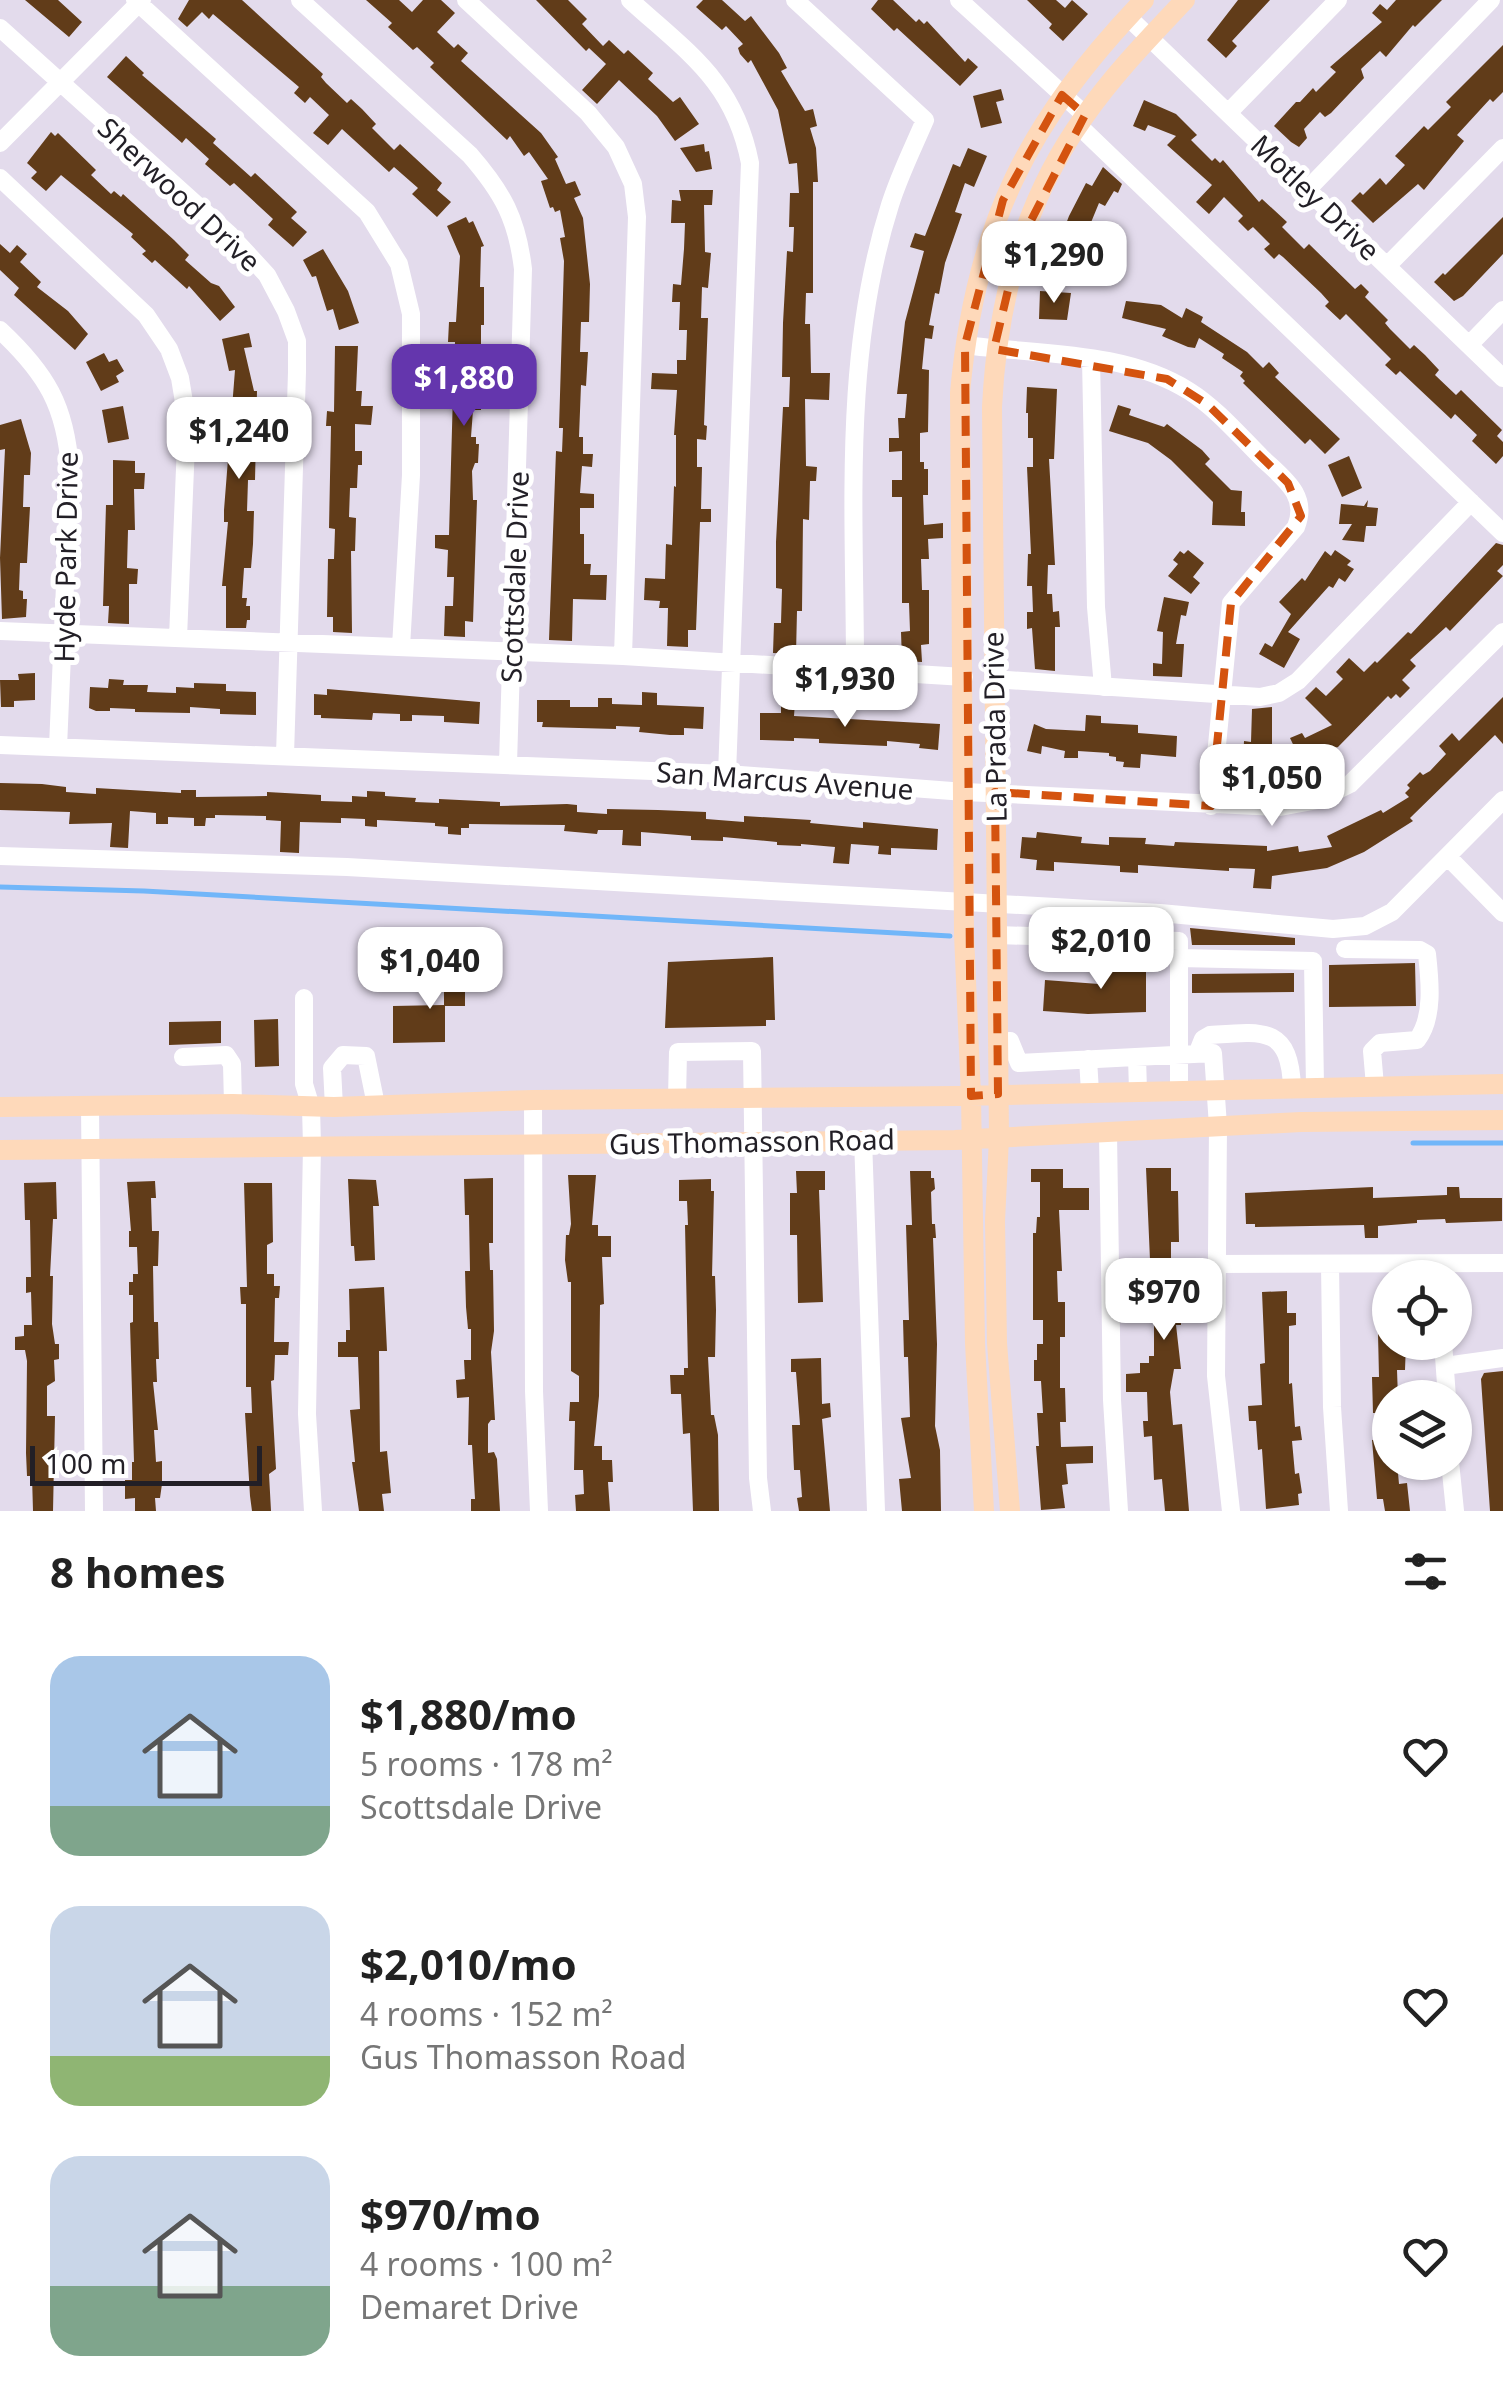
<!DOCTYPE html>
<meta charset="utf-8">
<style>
:root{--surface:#fff;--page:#f6f6f6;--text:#222;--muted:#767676;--accent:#6436ad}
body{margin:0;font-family:"Noto Sans",sans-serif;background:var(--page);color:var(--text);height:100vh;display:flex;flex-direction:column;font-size:38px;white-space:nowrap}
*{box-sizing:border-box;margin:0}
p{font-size:32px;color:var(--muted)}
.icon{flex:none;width:55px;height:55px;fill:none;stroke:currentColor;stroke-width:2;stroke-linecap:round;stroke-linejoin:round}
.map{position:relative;height:1511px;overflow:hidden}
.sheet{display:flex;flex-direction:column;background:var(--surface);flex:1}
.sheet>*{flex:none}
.fabs{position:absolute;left:1372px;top:1260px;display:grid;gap:20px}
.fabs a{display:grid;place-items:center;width:100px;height:100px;border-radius:50%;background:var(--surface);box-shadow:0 2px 8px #0004;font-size:50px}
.scale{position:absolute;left:30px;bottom:25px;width:232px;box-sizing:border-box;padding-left:10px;border:5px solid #221f26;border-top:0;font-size:28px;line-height:35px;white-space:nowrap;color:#221f26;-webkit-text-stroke:8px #fff;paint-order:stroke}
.price{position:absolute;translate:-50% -85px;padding:0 22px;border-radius:20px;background:#fff;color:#222;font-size:32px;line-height:65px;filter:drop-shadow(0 2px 5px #0008)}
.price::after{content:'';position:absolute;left:50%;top:60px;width:30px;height:22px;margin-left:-15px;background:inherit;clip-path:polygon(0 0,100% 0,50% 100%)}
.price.selected{background:var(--accent);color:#fff}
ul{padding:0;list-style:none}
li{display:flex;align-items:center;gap:30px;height:250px;padding:0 50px}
li span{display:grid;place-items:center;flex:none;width:280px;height:200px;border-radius:30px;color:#555}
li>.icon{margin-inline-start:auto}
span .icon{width:120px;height:120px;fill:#fffc;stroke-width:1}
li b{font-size:42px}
h2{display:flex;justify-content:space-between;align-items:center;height:120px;padding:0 50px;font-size:42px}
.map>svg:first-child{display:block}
</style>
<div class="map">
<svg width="1503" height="1511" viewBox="0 0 1503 1511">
<rect width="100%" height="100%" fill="#e3dbec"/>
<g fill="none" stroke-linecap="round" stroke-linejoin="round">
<path stroke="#71b6f9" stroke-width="5" d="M0 887 144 891 950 936
M1413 1143H1503"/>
</g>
<path fill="#613c19" d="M25 0H58L82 22 69 37Z
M189 0H242L323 74 321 77 326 83 347 103 351 99 362 109 376 124 372 128 394 150 400 144 442 183 437 190 451 202 437 217 412 194 418 188 394 167 389 172 342 129 328 145 313 133 329 115 310 97 305 103 294 93 299 87 213 14 209 19 202 12 187 27 178 19Z
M366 0H399L412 12 423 0H441L455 13 437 32 454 48 458 44 468 53 461 61 541 133 558 157 555 159 566 184 575 181 581 195 574 198 583 218 590 284 589 322H581L580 352H588L586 386 581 385 579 437H583V454H593L592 467 582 466 580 493 594 494V508H580V534H584V564H591L590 575H607L606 600 573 599 572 641 549 640 556 451 562 452 563 428H559L564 261 560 238 565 237 560 210 555 212 553 207 550 208 541 181 548 179 529 152 524 156 510 136 507 140 430 67 434 63 417 47 413 50 388 27 392 23Z
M536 0H568L587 19 582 24 603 46 609 40 624 54 628 50 653 73 648 79 673 102 680 97 699 124 675 141 657 116 619 80 597 104 582 90 606 64 589 48 586 51Z
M703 0H722L745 21 751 16 779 53 787 68 781 71 805 111 813 109 817 126 810 128 816 148 818 182H813V293H806L805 324H810L811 373H830L829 400 805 399 806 466 817 467 816 481H810L809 520 803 519 802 611H797L796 654 773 653 774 623H781L782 589 776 588V542L783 407H789L790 377H782L783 323 787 251 793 252 794 227H789L790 193H799L797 163 789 164 778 110 751 60 748 63 740 54 738 48 743 44 726 26 722 30 696 7Z
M878 0H893L916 22 919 19 924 24 927 21 965 62 968 58 978 67 960 86 897 28 894 31 871 9Z
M1027 0H1056L1065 8 1072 0 1088 14 1063 41 1049 28 1052 24Z
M1238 0H1270L1232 41 1237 46 1226 58 1207 40Z
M1396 0H1442L1415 27 1413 25 1386 57 1380 51 1361 69 1364 78 1331 113 1325 117 1320 112 1304 129 1307 138 1299 147 1291 142 1274 126 1296 102H1300L1313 88 1316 92 1336 72 1330 67 1382 22 1372 13 1380 4 1387 10Z
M1503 45V92L1493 102 1490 99 1457 135 1464 141 1424 190 1418 184 1373 223 1351 201 1360 192 1363 195 1380 178 1386 185 1405 165 1395 156 1424 126 1428 130 1451 107 1446 102Z
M126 56 144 73 142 75 216 139 213 143 251 177 255 173 297 212 291 218 307 232 293 247 268 225 273 219 234 183 230 186 205 164 209 159 186 138 182 143 107 77Z
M1001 89 1004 100 996 102 1002 123 981 128 973 96Z
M1144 100 1176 114 1197 135 1191 140 1212 161 1215 158 1220 163 1223 160 1259 202 1262 199 1287 222 1282 227 1304 249 1309 244 1355 289 1361 284 1369 292 1365 297 1388 320 1385 323 1390 329 1410 349 1414 345 1425 355 1439 370 1435 375 1456 395 1461 390 1502 430 1497 436 1503 442V456L1496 464 1472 441 1477 435 1455 414 1451 419 1400 371 1396 375 1385 365 1391 359 1346 314 1340 320 1325 306 1329 302 1321 293 1283 257 1279 254 1274 259 1264 249 1270 244 1253 227 1248 231 1238 221 1243 216 1224 197 1209 214 1196 202 1212 185 1167 145 1176 136 1148 125 1145 131 1133 126Z
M51 132 55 136 58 133 96 170 91 175 111 194 114 191 121 197 123 194 174 240 189 255 185 260 211 283 219 286 235 307 220 321 189 286 187 289 155 260 152 263 142 254 146 251 131 237 133 234 61 175 46 191 31 178 37 172 27 163Z
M704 144 705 152 709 151 712 169 696 172 680 148Z
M968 148 987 156 974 187 965 183 955 212 962 214 945 263 939 294 935 293 929 325 934 326 932 339 925 338 922 369 929 370 928 432 920 433V462H924V469H928V495H923L924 525 943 523V538L928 539 929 559H921L922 590H929V644L921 645 922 662 902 661 901 632 910 631 909 603H902V497H892V480H902V451L889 452V438H899L898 418H905L907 394H897L905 322 924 251 910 247 915 233 925 236 953 164 960 167Z
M1103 167 1122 184 1118 193 1114 191 1105 206 1099 203 1078 254 1087 257 1083 271 1073 268 1072 280 1048 271 1069 216 1086 183 1092 186Z
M679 190H713L712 205H704L705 252 711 253 708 288 702 287 701 318H708L704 425 707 426 706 440 697 439V467H702L701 509H711V522H700L696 630H688V647L667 646 668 608H659L660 601 644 600 645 578 665 579 666 544 672 545 674 486 676 487V435H674L677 390 651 389 652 373 677 374V360H686L687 330H679L680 302H672L673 284 681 285 684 249 685 223H671L672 200 681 201Z
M466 217 469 223 473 221 484 246 481 247 480 287H484V325H481V410H473L471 437H476V444H479L478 463H475L472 471 473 500H477L473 622 465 621V637L444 636 445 606H453L454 577H447L448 550 435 548V535H449L453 393 461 394 462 364H454L455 342H448L449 322H456L460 256 447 226Z
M1503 217V254L1463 296 1454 301 1434 282 1443 273 1445 275Z
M0 244 10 253 17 245 27 254 20 262 41 282 37 287 68 311 88 334 75 350 14 295 19 288 0 270Z
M323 249 348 291 359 323 339 330 333 309 327 311 316 276 312 277 303 260Z
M1040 291 1071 293 1067 320 1039 319Z
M1126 301 1161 305 1182 318 1186 308 1203 317 1201 322 1247 352 1263 368 1269 362 1279 373 1275 377 1340 439 1325 454 1310 439 1305 444 1243 383 1245 381 1240 376 1243 372 1222 358 1224 354 1199 338 1195 348 1188 347 1162 336 1166 329 1122 318Z
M249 333 252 347 244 348 254 391H257L255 480H248L247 511H254L253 544 251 568H244L242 598H247L246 606H250V620H247L246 628H226V586H222L228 522H224V510L235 370 229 371 222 339Z
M335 346H358L356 391H362L361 406H373L371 425 355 424V451H362V465H358L357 488H350L349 517 356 518 355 551H351L352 633 333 632V617H327L328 559H334L335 529 329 528 331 426H326L327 411 334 412Z
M104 353 109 362 117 359 124 371 116 376 119 382 101 391 86 362Z
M1027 387 1057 389 1054 459H1049L1055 565H1048L1047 594H1052L1053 612 1059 611 1060 627H1055V671L1035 669 1032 628 1027 629V612H1033L1032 586H1027L1028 554H1031L1027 467H1033V438H1028V413H1026Z
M1118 405 1131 409 1129 415 1164 427 1167 424 1202 450 1210 459 1205 464 1231 490 1242 491 1241 512H1245V526L1212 525 1213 502 1171 460 1148 443 1109 431Z
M123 406 129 439 108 443 102 410Z
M21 419 31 453 30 475H24L23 507H30L27 563H20L19 590 23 591V599H27L26 617 2 619 0 558 5 449 0 450V425Z
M1349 456 1362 488 1342 497 1328 465Z
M113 460 135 461V473H145L144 489H134L135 530H128L127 568 138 569 137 584H129V624L108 623 109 606H103L106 505H113Z
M1368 500 1367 507 1378 508 1376 526H1366L1364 542 1342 540 1352 524H1339L1341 504 1364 506Z
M1496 543 1503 545V565L1497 571 1503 576 1450 631 1446 627 1410 660 1416 666 1402 680 1410 688 1400 698 1396 694 1391 699 1388 696 1338 747 1302 763 1290 738 1302 733 1305 738 1332 725 1305 698 1316 687 1326 696 1343 679 1336 672 1349 658 1364 672 1375 661 1377 663 1408 632 1411 634Z
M1188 550 1204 563 1193 577 1200 583 1191 594 1168 576 1178 564 1173 560 1180 551 1184 554Z
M1335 550 1351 561 1347 565 1354 569 1345 582 1339 578 1333 588 1329 586 1288 632 1300 639 1284 668 1259 654 1265 643 1272 647 1291 614 1279 602 1302 578 1305 581 1325 551 1331 556Z
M1164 597 1189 602 1186 616 1181 615 1176 644H1184L1182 677 1153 676V663L1162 664 1163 632 1157 631Z
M35 673V700L14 701V707H1L0 680H19L18 674Z
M109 679 124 680 123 685H148L147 692 176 693V687L194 688V683L226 684V691L256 692V715L220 714V709L190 707V713L135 712V709L110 708V711H96L89 708 90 687 108 688Z
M327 689 480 702 479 724 444 722V716L412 715V721H400V714L373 713 372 720 321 718V715H314V694L327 695Z
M642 692 657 693V705L704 707 703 729 684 728V735H670L639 732 640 727 616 726V729L542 727 543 722H537V700H570V707H598V698H612V704L642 705Z
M1503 697V744L1495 735 1410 818 1413 821 1364 852 1327 868 1272 876 1271 889 1253 888 1255 869 1229 868V871L1138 865V873L1120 872V866L1054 862V871L1036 870 1037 860 1020 858 1022 837 1036 838 1037 832 1082 837 1081 843 1109 845V837L1146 838 1145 844 1174 846 1175 842 1267 846V851L1298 846 1299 852 1332 847 1327 836 1381 810 1383 813 1409 797 1405 793 1410 788 1407 785 1420 772 1423 775 1430 771 1446 754 1439 746 1452 733 1459 741Z
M781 702H795L794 716 940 724 938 750 919 748 920 744 887 741V746L819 743V739L794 738V741L760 740V713H781Z
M1272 707V747L1278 744V768H1258V762H1243L1244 741 1251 742 1252 709Z
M1086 715 1101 716V723L1138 725V733L1177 736 1176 757 1141 754 1140 768 1123 767 1124 762 1116 761V757L1109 756V753L1078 751V758H1064L1065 751 1042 746 1041 754 1027 751 1034 724 1046 729 1085 731Z
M0 783 42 784 66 787V792L96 794V788L181 793V790H196V797L267 796V792L321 795V801L352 802V796L367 797V791L385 792V796L416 798 415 802 439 803V799L500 802V806L567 804 577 805V812L607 814V809L658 810 706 812V819L744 822V816L811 820 810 823 863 828V822L938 829 937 850 891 848V855L878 854 879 846 851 844 849 864 833 863 835 847 801 844V846L777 845V842L723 837V841L691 840V836L641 832V846L622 845 623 830H598L597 834 564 831 565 825 469 824V828H461V835L448 834V827L435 826V823L377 820V827L365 826V819L341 818V823L300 822 299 853 280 852 281 821 266 820V816L215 815V818H206L205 826H194V818L168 817V824H156V813L130 811 128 848 110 847 112 823 69 824 70 812 0 810Z
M1190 928 1295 938V945H1192Z
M773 957 775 1020H766V1026L665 1028 668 962Z
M1099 963H1146V1012L1088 1014 1043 1011 1045 980 1099 984Z
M1415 963 1416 1006 1329 1007V965Z
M444 964H465V1006H445V1042L393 1043V1006L444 1005Z
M1294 973V992L1192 993V974Z
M278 1019 279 1066 255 1067 254 1020Z
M221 1021V1043L169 1045V1022Z
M1146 1168H1171V1191H1178L1179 1242H1171V1268L1180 1267 1181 1325H1176L1181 1369H1174L1170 1392 1173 1425 1182 1424 1189 1511H1165L1162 1479 1154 1480 1152 1436 1144 1437 1143 1421H1148L1147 1392H1126V1374L1140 1373V1363H1149V1356H1154V1279H1151L1150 1260Z
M1031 1169H1063V1188H1089V1210H1059L1062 1271H1057L1058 1302H1065V1337H1060V1388H1065L1066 1422H1060L1061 1447 1093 1446V1463L1066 1464 1068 1484 1062 1485 1065 1508 1041 1510 1036 1446H1039L1037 1413H1043L1041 1381H1034V1360H1037V1344H1043V1320H1033V1233H1036L1037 1217H1040V1182H1031Z
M796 1171H825V1190H819L823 1302 798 1303 797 1235H790V1193H797Z
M910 1171H931V1178H934L935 1189 931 1192 932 1224H935L936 1238H933L937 1344 935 1426 940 1450 941 1511H902L899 1479 911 1478 901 1418 910 1417 908 1357H904L903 1320H909L906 1225H912Z
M568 1175H596L592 1225H598V1236H611V1257H602L604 1304 600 1305 599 1396 594 1446H602V1460H612L613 1482H608L610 1511H576L575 1495 584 1494 583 1470H574L575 1421H569L570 1402H579V1376L571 1371V1282H568L565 1260 566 1235H569L571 1224Z
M493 1178V1243H489L490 1270H493L494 1331 491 1352 495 1420H491L488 1424V1453L494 1452 497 1459 500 1511H471V1499H475L472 1445H468L469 1397 457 1398 456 1380 465 1379 464 1360H471V1329H468L466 1307 465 1271H470L469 1215H465L464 1179Z
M348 1179 376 1180 379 1206H373L375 1260 355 1261 354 1246H351Z
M711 1179V1191H714L712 1276H715L716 1310 715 1357H708L711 1415H714L718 1435 719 1511H693L690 1433 683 1434 681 1394H671L670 1375H684V1368H688L685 1225H688L687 1201H679V1180Z
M155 1181 156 1198H151L152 1231H159L158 1266H153L154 1322H158L159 1359H156L157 1382H153L158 1430H154L156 1462 162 1461V1484L160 1498H155L156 1511H135V1498L125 1499V1480H132V1462H134L130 1323 133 1322V1295H129V1282H133V1274H138L137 1247H129V1231H131L127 1182Z
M56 1182 57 1219H53L50 1276H53L52 1324 55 1344H59V1359L54 1360 55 1381 47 1386V1416H55L53 1511H33L32 1476H27L26 1453 27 1361 25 1350H15V1337L24 1336V1325H32L31 1292 26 1293V1277H31L30 1220H25L24 1183Z
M244 1183H272L273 1242 267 1245V1274H274V1286H280L279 1298H275L274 1342H289L288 1355H275L274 1380 271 1381 276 1469 269 1474 271 1511H252L250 1496 245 1413H252L251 1387H246V1304H241L240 1287H247Z
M1373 1187V1198L1447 1195V1187H1459L1460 1198H1502V1221L1446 1223 1445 1219 1417 1220V1223L1378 1226V1238H1365L1364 1225 1255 1227V1224H1246L1245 1193Z
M384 1287 387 1351H379L380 1452 387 1451 391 1493 382 1494 384 1511H359L352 1462H355L350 1410 360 1409 358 1357H338V1342H346V1330H350L349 1289Z
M1377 1290H1390V1342H1406L1405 1370H1397L1398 1398H1390V1462H1397L1399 1484 1407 1483 1410 1511H1385L1383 1499H1377L1372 1440 1379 1439 1377 1413H1373L1372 1377H1379Z
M1287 1291V1313H1296V1325L1289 1326V1384L1292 1383 1295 1427 1300 1426 1302 1440 1292 1441 1295 1474 1299 1473 1302 1493 1298 1494 1299 1505 1266 1509 1262 1449 1258 1450 1256 1421H1249L1248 1406 1262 1405 1260 1364 1265 1363 1262 1292Z
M821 1358 822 1404 830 1403 831 1417 822 1419 830 1511H799L797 1498 802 1497 800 1470H794L792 1425H800L796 1372H791V1359Z
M1503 1371V1511H1490L1481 1379 1484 1373Z"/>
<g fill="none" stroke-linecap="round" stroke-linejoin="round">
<path stroke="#fff" stroke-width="18" d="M135 0 367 212 399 264 411 314V475L401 647
M300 0 470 155C503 193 517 219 523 269L508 764
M466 0 588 113 616 147 633 184 637 217 623 656
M630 0C688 53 734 81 750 163L727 774
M795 0 925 120C913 148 899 176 890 205 842 356 855 514 855 669
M959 0 1085 115
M1128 17 1503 378
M0 28 230 235 267 275 286 311 297 341V372L285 755
M1228 113 1338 0
M1078 125 1503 533
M0 143 142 0
M0 178 146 315 169 349 180 378 187 420 178 638
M1307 190 1491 0
M1387 266 1503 148
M0 330C46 373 66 406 70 470L58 747
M965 345C1038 355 1124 350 1189 391 1216 408 1239 435 1262 458 1283 478 1309 495 1296 527L1231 603 1211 806
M1469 345 1503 310
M1091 359 1096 607 1103 687
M0 631 623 656 964 677
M993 679 1260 697 1279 693 1298 681 1471 502
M0 745 727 774 965 792 1280 807 1318 800 1350 784 1503 632
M0 856 347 867 1160 913 1333 929 1365 926 1392 912 1503 800
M1448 857 1503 913
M998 935 1179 941V1090
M1345 949 1420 950 1427 954C1430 981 1434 1018 1417 1040L1380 1043 1372 1051 1375 1086
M1179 958 1313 961 1315 1087
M304 998V1084L311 1107 312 1146 307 1414 313 1511
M998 1042 1010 1041 1019 1063 1213 1053 1218 1126 1216 1376 1231 1511
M1197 1054 1203 1039 1210 1035C1263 1031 1290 1026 1292 1088
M183 1057 226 1055 232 1064 233 1104
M1137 1057 1138 1091
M1088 1059 1090 1092
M677 1099 678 1052 752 1051 758 1478 762 1511
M533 1100 534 1391 539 1511
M90 1106 94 1511
M334 1107 332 1068 343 1055 366 1056 376 1105
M1108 1133 1112 1400 1119 1511
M863 1139 876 1511
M1217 1264 1503 1263
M1330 1264 1332 1407 1339 1511
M1443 1342 1447 1398
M1445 1366 1503 1358
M1450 1462 1455 1511"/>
<path stroke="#fed9ba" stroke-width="20" d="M0 1107 233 1104 334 1107 533 1100 957 1096 1503 1084
M0 1150 955 1140 1301 1122 1503 1120
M984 1511 975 1343 971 1096 964 934 960 393C975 225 1028 121 1144 0
M1010 1511 997 1343 995 1221 999 1138 992 407C997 303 1023 202 1084 117 1113 75 1150 37 1185 0"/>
</g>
<path fill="none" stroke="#d4530f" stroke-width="8" stroke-dasharray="20 12" stroke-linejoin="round" d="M1062 95 1085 115 1019 244 994 349 1167 379 1207 404 1288 483 1301 516 1231 603 1211 806 995 792 998 1094 971 1096 965 345 1003 200Z"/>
<g text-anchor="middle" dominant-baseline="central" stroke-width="10" stroke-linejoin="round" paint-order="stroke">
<g font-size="28" fill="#221f26" stroke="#fff">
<text transform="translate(180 194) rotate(43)">Sherwood Drive</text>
<text transform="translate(1316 197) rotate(44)">Motley Drive</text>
<text transform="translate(65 557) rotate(-89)">Hyde Park Drive</text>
<text transform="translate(514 577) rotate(-88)">Scottsdale Drive</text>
<text transform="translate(994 727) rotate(-91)">La Prada Drive</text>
<text transform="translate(785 780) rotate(4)">San Marcus Avenue</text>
<text transform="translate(752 1141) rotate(-1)">Gus Thomasson Road</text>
</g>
</g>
</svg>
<div class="fabs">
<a><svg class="icon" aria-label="locate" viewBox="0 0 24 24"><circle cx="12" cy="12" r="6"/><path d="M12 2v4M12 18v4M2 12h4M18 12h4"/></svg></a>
<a><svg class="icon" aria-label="layers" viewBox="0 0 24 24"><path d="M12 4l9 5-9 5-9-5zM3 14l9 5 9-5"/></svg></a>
</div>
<div class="scale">100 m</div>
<b class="price" style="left:1054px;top:306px">$1,290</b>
<b class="price selected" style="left:464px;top:429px">$1,880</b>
<b class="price" style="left:239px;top:482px">$1,240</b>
<b class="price" style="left:845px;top:730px">$1,930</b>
<b class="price" style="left:1272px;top:829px">$1,050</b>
<b class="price" style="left:1101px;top:992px">$2,010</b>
<b class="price" style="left:430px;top:1012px">$1,040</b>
<b class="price" style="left:1164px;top:1343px">$970</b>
</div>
<section class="sheet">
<h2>8 homes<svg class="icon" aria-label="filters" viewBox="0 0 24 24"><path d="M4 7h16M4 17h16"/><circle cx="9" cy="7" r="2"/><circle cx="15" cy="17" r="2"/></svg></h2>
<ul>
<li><span style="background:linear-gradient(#a9c7e8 75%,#7fa58c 0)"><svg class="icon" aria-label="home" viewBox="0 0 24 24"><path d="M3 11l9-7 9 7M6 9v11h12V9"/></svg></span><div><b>$1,880/mo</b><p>5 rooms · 178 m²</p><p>Scottsdale Drive</p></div><svg class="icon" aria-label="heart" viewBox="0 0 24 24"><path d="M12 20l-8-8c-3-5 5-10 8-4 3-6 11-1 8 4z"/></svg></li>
<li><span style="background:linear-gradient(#c9d6e8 75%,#8fb573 0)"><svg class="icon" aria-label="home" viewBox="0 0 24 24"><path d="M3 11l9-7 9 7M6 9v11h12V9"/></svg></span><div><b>$2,010/mo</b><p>4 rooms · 152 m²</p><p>Gus Thomasson Road</p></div><svg class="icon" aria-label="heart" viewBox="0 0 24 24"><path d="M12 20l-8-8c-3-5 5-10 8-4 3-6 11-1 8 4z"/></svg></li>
<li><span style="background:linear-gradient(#c9d6e8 65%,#7fa58c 0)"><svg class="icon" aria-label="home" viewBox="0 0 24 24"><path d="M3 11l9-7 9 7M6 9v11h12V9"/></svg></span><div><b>$970/mo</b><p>4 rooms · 100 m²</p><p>Demaret Drive</p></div><svg class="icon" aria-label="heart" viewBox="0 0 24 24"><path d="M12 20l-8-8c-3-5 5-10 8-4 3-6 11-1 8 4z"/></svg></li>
</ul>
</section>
